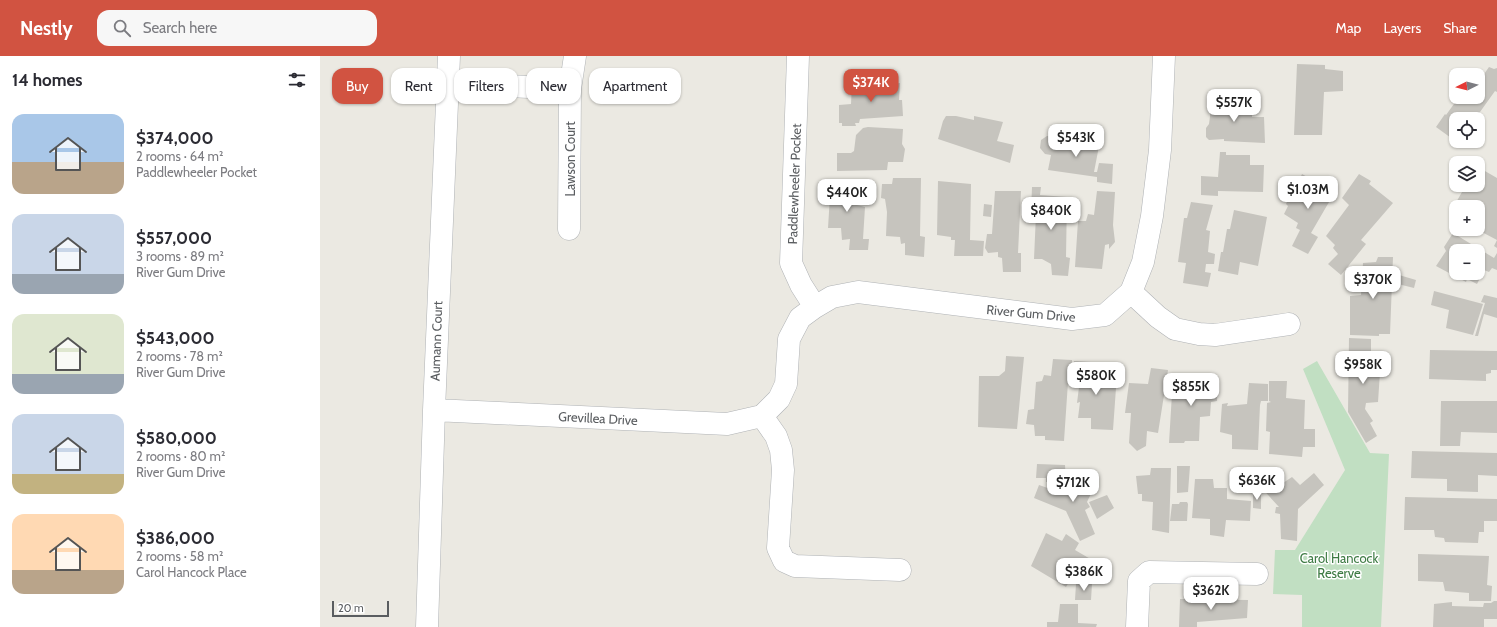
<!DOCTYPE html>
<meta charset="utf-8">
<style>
:root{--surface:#fff;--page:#f7f7f7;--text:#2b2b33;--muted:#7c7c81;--accent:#d15341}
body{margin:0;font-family:Cabin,sans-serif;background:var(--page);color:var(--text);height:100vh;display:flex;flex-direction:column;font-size:15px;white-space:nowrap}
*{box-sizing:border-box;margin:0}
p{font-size:13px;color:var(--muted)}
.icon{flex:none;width:22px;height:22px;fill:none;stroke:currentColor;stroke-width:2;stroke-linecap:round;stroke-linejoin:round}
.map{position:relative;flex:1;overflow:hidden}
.details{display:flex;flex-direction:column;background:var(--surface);width:320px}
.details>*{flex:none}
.guide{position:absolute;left:12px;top:12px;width:380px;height:36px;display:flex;gap:8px}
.needle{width:26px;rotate:264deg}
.fabs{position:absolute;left:1129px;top:12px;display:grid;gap:8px}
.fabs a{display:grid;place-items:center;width:36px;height:36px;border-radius:8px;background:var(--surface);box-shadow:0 1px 3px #0004;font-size:20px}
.scale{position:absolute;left:12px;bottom:10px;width:57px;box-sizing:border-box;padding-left:4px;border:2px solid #5a5d60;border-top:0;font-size:11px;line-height:14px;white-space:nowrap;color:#5a5d60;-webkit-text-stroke:3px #fff;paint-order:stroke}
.price{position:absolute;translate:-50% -34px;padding:0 9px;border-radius:8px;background:#fff;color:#222;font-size:13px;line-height:26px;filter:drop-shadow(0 1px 2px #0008)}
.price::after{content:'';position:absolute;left:50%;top:24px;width:12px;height:9px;margin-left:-6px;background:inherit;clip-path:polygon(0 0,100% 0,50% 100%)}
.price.current{background:var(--accent);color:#fff}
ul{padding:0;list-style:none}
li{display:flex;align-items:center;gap:12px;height:100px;padding:0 12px}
li span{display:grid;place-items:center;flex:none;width:112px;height:80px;border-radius:12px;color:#555}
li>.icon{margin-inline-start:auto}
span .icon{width:48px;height:48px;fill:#fffc;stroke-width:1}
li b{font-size:17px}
h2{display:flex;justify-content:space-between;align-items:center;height:48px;padding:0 12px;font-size:17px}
.chip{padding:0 14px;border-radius:12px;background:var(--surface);box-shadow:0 1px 3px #0004;font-size:14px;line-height:36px}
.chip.current{background:var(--accent);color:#fff}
header{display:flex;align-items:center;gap:24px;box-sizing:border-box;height:56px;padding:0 20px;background:var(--accent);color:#fff}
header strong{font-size:19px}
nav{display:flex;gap:22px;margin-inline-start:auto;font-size:14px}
.search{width:280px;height:36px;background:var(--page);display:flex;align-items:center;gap:10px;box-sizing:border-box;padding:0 14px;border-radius:12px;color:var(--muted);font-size:15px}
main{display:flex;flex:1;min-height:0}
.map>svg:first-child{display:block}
</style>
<header>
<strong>Nestly</strong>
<div class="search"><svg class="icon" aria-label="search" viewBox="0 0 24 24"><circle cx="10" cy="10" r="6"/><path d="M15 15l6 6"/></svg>Search here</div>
<nav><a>Map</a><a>Layers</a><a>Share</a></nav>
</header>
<main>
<section class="details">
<h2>14 homes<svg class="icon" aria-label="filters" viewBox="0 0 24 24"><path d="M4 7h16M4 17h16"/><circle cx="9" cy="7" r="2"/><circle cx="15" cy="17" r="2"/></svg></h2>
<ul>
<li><span style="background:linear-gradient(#a9c7e8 60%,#b9a48a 0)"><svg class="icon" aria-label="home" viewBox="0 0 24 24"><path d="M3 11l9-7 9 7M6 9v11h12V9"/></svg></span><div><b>$374,000</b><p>2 rooms · 64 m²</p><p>Paddlewheeler Pocket</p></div></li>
<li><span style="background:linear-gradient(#c9d6e8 75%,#9aa5b1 0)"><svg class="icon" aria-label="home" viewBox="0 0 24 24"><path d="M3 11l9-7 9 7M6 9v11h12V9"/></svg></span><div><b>$557,000</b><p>3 rooms · 89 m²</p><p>River Gum Drive</p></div></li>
<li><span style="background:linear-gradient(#dfe7d0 75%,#9aa5b1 0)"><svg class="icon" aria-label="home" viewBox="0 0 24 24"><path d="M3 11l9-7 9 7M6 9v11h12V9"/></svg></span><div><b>$543,000</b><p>2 rooms · 78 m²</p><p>River Gum Drive</p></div></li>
<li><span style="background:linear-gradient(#c9d6e8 75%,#c2b280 0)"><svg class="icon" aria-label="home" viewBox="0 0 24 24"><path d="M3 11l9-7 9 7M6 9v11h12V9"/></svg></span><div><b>$580,000</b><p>2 rooms · 80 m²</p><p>River Gum Drive</p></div></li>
<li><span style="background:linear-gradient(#ffd9b3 70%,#b9a48a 0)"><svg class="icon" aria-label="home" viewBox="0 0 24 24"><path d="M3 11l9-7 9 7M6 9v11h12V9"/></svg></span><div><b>$386,000</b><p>2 rooms · 58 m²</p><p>Carol Hancock Place</p></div></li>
</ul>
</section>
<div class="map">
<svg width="1177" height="571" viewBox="0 0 1177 571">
<rect width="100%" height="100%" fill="#ebe9e2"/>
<path fill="#c1dfc2" d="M997 305 1050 397 1069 398 1061 571H982V539L953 538 955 494H975L1025 414 983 313Z"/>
<path fill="#c6c4be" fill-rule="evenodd" d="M977 8 1005 9V13L1023 15V35L1004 36 1002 79H974Z
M1169 11 1174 13 1177 12V36L1175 35 1155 63H1136V85H1139L1138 87 1116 71 1125 58 1126 59 1139 41H1158V21H1162Z
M564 26V29L580 27 579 44H582L583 60 540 63 539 67H535L536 70H522V67H519V49L531 48 532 27Z
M917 38 918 54 924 55 923 59H932V61H944L945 87 904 85V83L889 84 886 81V72L889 68 891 53 894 51 895 39Z
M626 60H636L654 64V60L683 66 677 85 694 89 690 107 618 83 623 65Z
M548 71 583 73 582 88 585 93 583 106H568L567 114 517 115V97H531L534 95 536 79 543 72Z
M727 80 780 85 774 116H777L779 107 793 108 792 128 777 126V121L728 114 731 99 725 98 720 92 721 84Z
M900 96H906V99H930V109H944L943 136 898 135V140L881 139V120L898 121Z
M1158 111 1177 122V192L1174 190 1177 184 1158 174V151H1136V161L1130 157 1146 129H1158Z
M982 118 996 126 997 124 1016 134 991 177 998 181 988 198 972 190 980 174 976 172 978 167 964 158 968 150 966 148 972 135 974 136Z
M1039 118 1051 125 1049 128 1073 147 1041 184 1046 188 1021 219 1008 208 1018 198 1013 192 1015 189 1006 180 1029 149 1022 142Z
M573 122H601L600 180 605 181 604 201 585 199V187L581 188 580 181 566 180 567 156 565 143 561 142 562 128H572Z
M508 123H536L537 149 545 151 543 183H549L548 194H529L530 183 522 184 521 172H508L510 140H507Z
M618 125 651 128 650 184 664 185 663 200H634L635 184H631V181L617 179Z
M712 131H721L720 139 747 141 746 201 750 202 748 220 732 219 731 208 722 203H714L716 158 711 157Z
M675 135H701L698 197H701V216H683L682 202 678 201V196L668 197 665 192 667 178H672Z
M777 135 795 136 793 169 795 186 789 193V188L785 189 782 213 755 211 758 165H766L768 158 774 159Z
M871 146 893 149 886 174 890 175 888 196 895 198 894 208H886L885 216 891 217 888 231 863 227 866 207 858 206 864 162H867Z
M664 148 672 149 671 161 663 160Z
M914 154 947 161 938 210 920 206 918 219 898 215 901 196H903L907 173H910Z
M1133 177 1174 202 1177 197V214L1172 212 1169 216 1164 214 1157 228 1147 223 1146 226 1116 210 1126 195 1124 191ZM1136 195H1158V217H1136Z
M1058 201H1073L1070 278H1059V280L1030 279V240L1041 239 1043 207 1056 206Z
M1079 219 1096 224 1094 232 1078 228Z
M1114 235 1163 248 1153 279 1126 272 1129 254 1111 249Z
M1164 239 1177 242V262L1164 258 1158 280H1155L1165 247 1161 246Z
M1029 282 1051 283V300L1061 301 1058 346 1046 347 1045 353 1053 365 1050 367 1057 380 1046 387 1028 356Z
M1110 294 1177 295V314H1171V317L1166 318V325L1109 323Z
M686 300 704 301 697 373 658 371 659 320H679L685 315Z
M733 303 752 304V325L748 326 744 385 725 384V380H715L714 369 706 368 708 354 714 353 716 326 722 325 724 319 731 320Z
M754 305 771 306V318H797L793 374 771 373V362H758L760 346 757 347 760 323 754 322Z
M831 312 848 314 838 377 827 375 826 390 817 395 809 387 811 357H805L809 327 828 328Z
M879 319 898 320 897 345 891 346 890 360 880 361 879 385H865L864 387H849L853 321 878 325Z
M949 325H967L966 342 985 344 984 373H995V391H983L982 401 949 398 950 376 946 375 947 347 951 346 949 345Z
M929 327 948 328V345H941L940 349 938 394 912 393V379L900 376 902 348 908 347 907 350 927 348Z
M1121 345H1177V377L1141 376 1140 390H1120Z
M1092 395 1177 397V420L1158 419V436L1127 435V423L1091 422Z
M717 408 745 409 746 427 726 426V422H716Z
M857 410H870L868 436 857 437Z
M831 412H851L849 477 832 474 833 446 822 445V438H818L816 420 830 419Z
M761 413 775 419 772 428 775 429 767 446 770 451 765 454 775 478 760 485 746 455 714 442 719 429 742 437 754 432Z
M949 416 960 429 972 421 980 429 994 417 1004 429 978 453 977 485 961 483 960 458 955 457 956 451H959L937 427Z
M875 423H893L894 432H907V443L931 445 930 465 906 464 904 481 890 479V463L872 462Z
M933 437 941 438V453L933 452Z
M787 439 794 452 777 463 769 446Z
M1085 441 1177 443V465H1164V476H1159L1158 487 1125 486 1124 482 1115 481 1114 474H1084Z
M860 446H867L868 448 867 465H850L852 448H859Z
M726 477 742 485 746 478 759 487 755 494 779 508 774 525 756 514 746 531 711 510Z
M1098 498 1169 500 1167 529 1172 530 1171 545H1149V537L1125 535 1123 526 1098 525Z
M756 528H772L771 544H755Z
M860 543 928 544 927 562 877 566V571H859Z
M1174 545H1177V563H1164V571H1113L1114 548 1132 546V550L1163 551 1164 547H1171Z
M740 548H758V567L777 568 776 571H727V566H738Z"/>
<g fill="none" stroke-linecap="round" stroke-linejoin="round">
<defs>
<path id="minor" d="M478 0 471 207 481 229 495 251
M127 27 250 33
M249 173 250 33 255 0
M811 236 838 261 855 273 879 278 895 279 969 268
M114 354 407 368 442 360 459 343 466 328 469 283 480 262 495 251 512 241 538 236 752 263 785 259 811 236 823 206 832 160 840 94 844 0
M442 360 456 380 461 394 463 414 458 492 464 505 475 510 580 514
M107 571 114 354 129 0
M817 571 819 525 829 516 937 518"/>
</defs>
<use href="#minor" stroke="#afb2b5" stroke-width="23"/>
<use href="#minor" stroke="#fff" stroke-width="22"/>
</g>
<g text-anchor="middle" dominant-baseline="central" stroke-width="3" stroke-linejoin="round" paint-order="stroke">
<g font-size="13" fill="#5a5d60" stroke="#fff">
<text transform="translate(250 103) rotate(-90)">Lawson Court</text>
<text transform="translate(474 128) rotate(-88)">Paddlewheeler Pocket</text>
<text transform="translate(711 257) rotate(5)">River Gum Drive</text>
<text transform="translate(116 285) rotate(-88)">Aumann Court</text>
<text transform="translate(278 362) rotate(3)">Grevillea Drive</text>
</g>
<g font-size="13" fill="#3e7b44" stroke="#fff">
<text x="1019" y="502">Carol Hancock<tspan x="1019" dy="15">Reserve</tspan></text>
</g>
</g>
</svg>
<div class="fabs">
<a><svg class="needle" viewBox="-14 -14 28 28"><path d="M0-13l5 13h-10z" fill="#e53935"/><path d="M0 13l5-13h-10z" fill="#7c7c81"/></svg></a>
<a><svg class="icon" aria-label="locate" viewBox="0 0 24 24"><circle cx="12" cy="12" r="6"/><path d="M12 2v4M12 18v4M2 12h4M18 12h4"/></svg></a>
<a><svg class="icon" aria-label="layers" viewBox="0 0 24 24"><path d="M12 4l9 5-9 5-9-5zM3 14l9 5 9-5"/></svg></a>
<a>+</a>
<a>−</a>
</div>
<div class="scale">20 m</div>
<b class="price current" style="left:551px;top:47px">$374K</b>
<b class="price" style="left:914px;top:67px">$557K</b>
<b class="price" style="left:756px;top:102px">$543K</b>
<b class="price" style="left:988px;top:154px">$1.03M</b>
<b class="price" style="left:527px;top:157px">$440K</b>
<b class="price" style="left:731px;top:175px">$840K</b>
<b class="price" style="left:1053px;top:244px">$370K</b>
<b class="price" style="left:1043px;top:329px">$958K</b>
<b class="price" style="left:776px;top:340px">$580K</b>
<b class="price" style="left:871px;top:351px">$855K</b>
<b class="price" style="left:937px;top:445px">$636K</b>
<b class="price" style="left:753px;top:447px">$712K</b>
<b class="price" style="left:764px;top:536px">$386K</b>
<b class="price" style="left:891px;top:555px">$362K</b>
<div class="guide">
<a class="chip current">Buy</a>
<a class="chip">Rent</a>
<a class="chip">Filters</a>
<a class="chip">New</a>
<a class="chip">Apartment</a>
</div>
</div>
</main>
